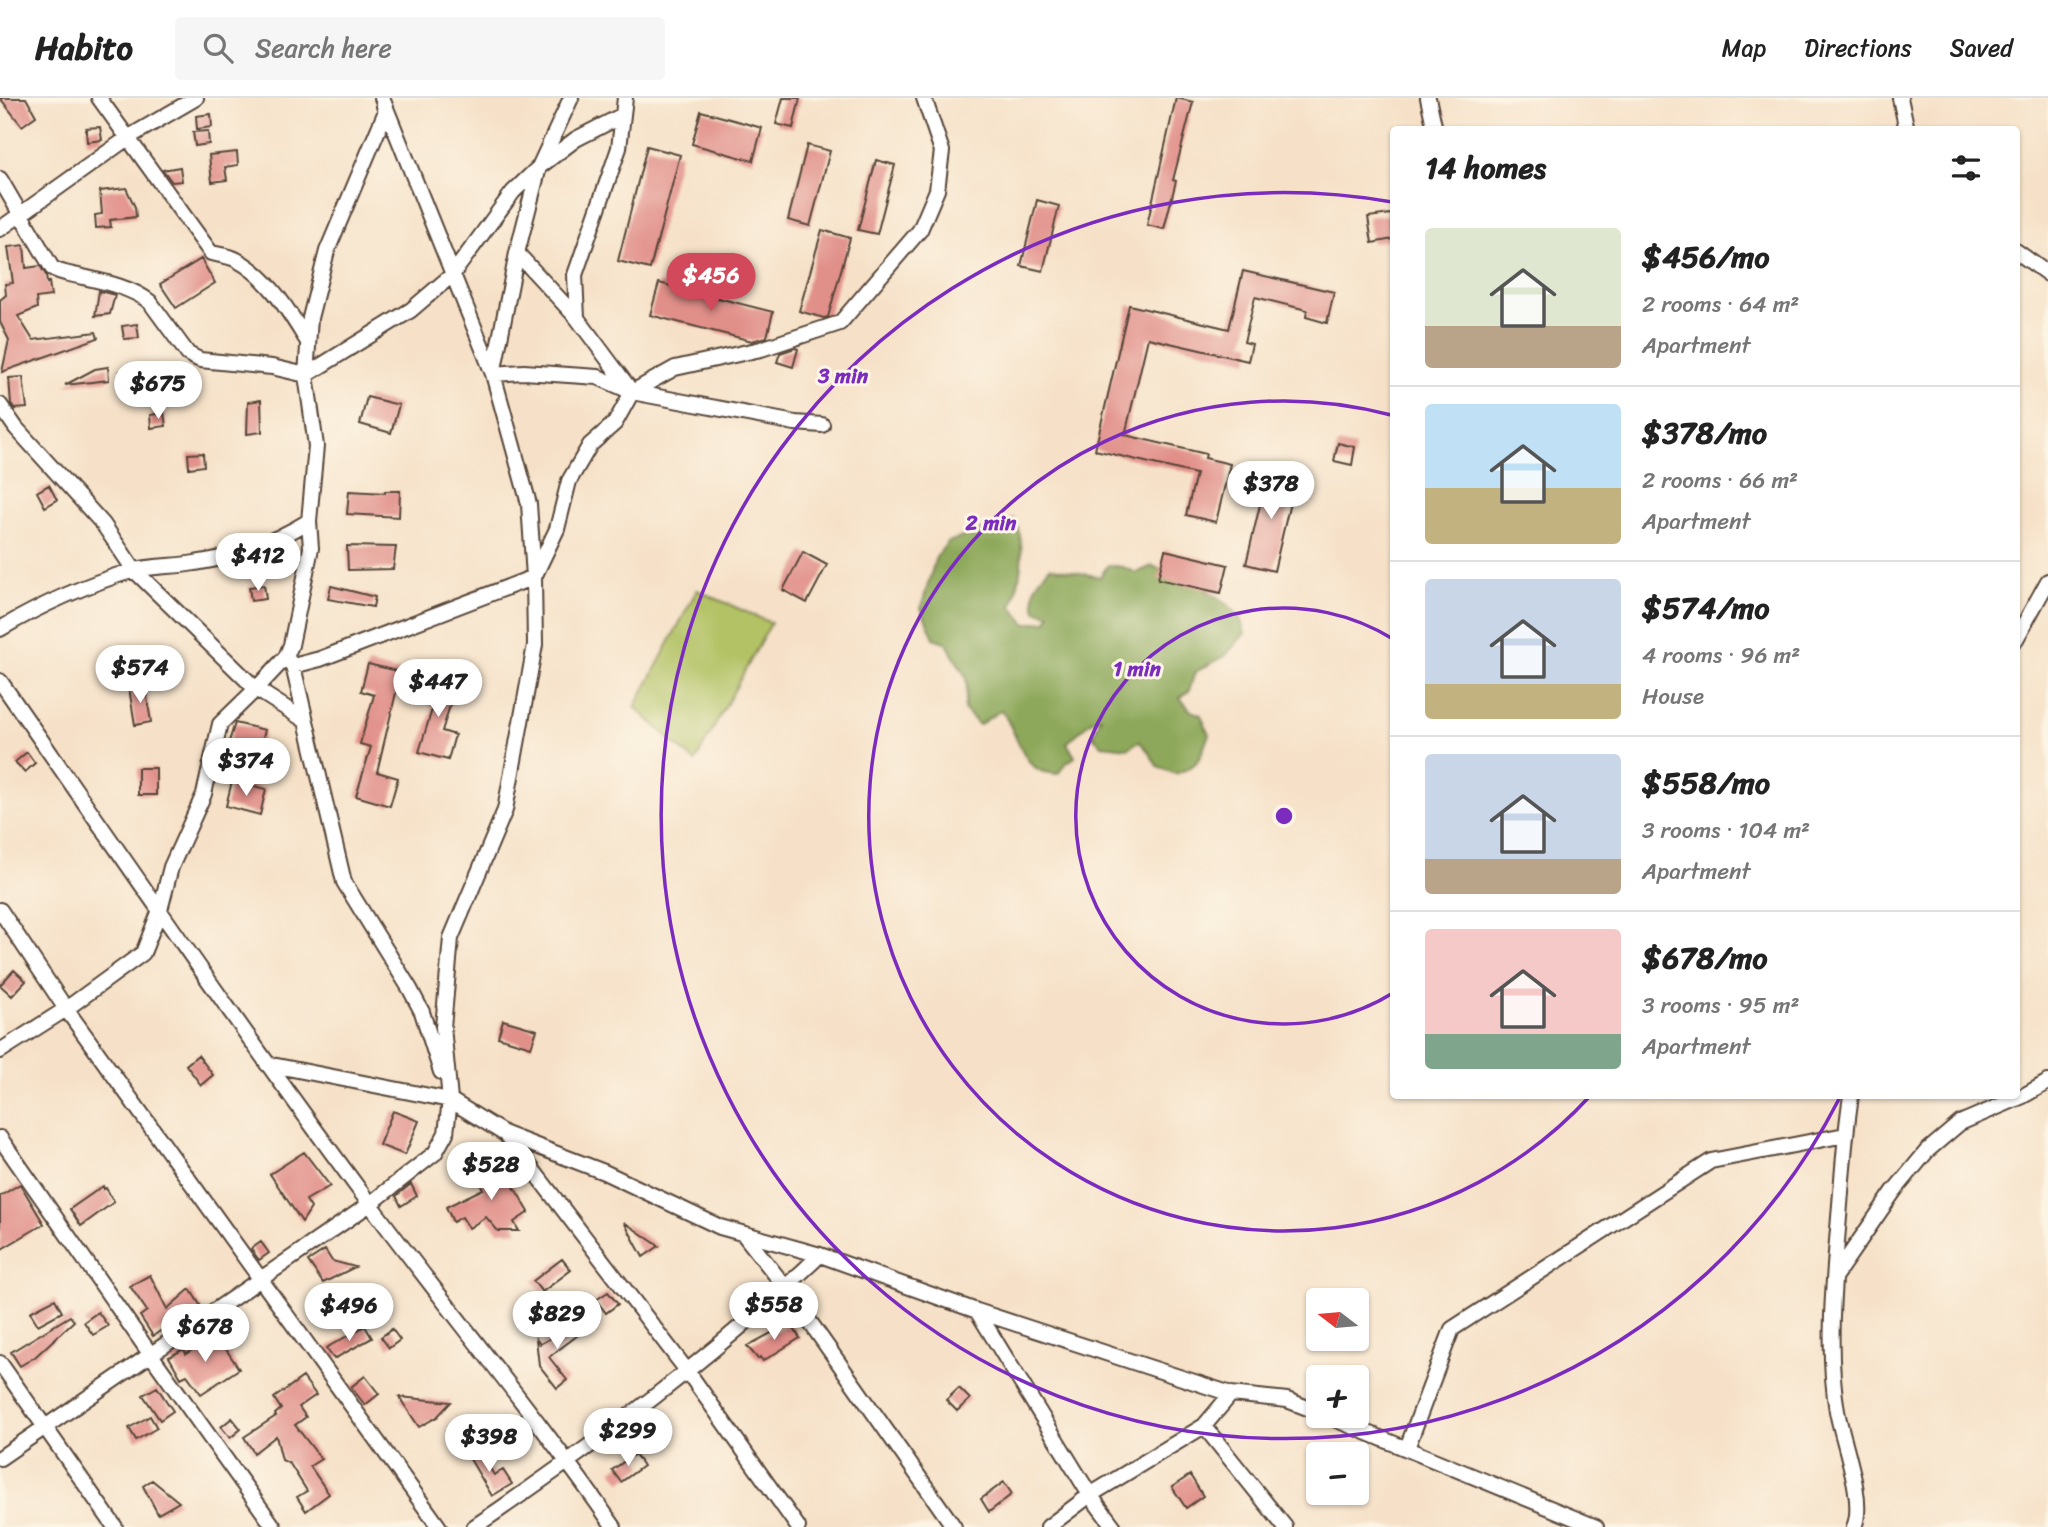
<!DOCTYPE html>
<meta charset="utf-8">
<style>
:root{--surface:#fff;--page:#f6f6f6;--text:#222;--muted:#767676;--line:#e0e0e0;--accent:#d1495b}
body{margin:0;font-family:Sriracha,sans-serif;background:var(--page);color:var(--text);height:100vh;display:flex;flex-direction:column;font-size:26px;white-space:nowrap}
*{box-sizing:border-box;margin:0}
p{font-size:23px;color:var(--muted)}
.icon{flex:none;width:38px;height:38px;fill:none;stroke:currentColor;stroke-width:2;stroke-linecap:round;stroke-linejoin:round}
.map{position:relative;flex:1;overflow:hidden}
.sheet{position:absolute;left:1390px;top:28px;width:630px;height:973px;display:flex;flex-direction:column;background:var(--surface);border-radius:7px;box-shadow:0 2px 5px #0004}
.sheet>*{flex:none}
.needle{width:46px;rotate:286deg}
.buttons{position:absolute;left:1306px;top:1190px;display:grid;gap:14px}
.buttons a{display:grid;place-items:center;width:63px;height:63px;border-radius:7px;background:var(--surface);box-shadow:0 2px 5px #0004;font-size:35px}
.price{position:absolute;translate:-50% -60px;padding:0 16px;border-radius:24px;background:#fff;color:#222;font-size:23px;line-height:46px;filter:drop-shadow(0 2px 4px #0008)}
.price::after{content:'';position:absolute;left:50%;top:42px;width:21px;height:16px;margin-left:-10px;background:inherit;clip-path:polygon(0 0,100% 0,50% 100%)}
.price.active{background:var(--accent);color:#fff}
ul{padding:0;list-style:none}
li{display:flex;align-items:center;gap:21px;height:175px;padding:0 35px}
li+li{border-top:2px solid var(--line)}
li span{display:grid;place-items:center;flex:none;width:196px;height:140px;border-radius:7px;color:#555}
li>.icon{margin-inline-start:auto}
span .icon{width:84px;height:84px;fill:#fffc;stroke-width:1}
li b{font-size:30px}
h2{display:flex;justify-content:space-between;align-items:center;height:84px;padding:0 35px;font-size:30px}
header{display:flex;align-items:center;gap:42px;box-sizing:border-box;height:98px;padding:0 35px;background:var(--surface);border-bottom:2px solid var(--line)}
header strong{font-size:33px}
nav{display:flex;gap:38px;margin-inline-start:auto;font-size:24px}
.search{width:490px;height:63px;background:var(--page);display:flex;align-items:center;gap:18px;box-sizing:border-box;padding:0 24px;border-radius:7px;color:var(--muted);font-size:26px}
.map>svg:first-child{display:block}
</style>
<header>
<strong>Habito</strong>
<div class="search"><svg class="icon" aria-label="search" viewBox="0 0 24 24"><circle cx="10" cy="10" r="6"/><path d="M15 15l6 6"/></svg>Search here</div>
<nav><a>Map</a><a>Directions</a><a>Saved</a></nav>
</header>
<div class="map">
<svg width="2048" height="1429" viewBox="0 0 2048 1429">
<rect width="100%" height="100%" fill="#fcf5e5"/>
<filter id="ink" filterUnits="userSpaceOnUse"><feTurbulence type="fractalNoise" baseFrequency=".0143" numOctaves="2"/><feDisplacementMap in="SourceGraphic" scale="14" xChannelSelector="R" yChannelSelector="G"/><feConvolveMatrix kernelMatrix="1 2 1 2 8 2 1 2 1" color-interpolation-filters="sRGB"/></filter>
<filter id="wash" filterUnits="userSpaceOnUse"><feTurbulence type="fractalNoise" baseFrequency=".00686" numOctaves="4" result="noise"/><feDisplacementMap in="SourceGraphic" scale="28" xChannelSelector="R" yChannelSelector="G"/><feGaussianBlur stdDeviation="1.57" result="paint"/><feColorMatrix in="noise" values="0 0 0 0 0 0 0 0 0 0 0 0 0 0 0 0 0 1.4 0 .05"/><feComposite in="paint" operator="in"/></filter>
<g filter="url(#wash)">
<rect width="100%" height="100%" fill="#f6e1c8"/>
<path fill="#b2c265" stroke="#767642" stroke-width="2" d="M697 492 771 525 695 664 635 609Z"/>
<path fill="#8da85a" stroke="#64693c" stroke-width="2" d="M1014 421C1028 448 1020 481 1012 509L1026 526 1047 523 1050 516 1036 513C1031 491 1035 485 1050 469L1100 479 1108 467 1123 469 1136 475 1152 468C1175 476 1226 498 1239 519 1242 523 1243 530 1245 535L1225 558 1195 574 1189 593 1180 600 1191 613 1201 617 1209 636C1200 660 1200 668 1175 676L1157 668 1149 654 1139 643 1129 650 1102 647 1093 639 1101 619 1090 624 1067 645 1075 659 1065 666 1058 676C1053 675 1046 675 1041 673 1020 663 1015 629 1001 612L979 627 964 611C972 568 962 580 947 545L934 540 921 510 936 459 948 444Z"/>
<g id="blocks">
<path fill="#e18f89" d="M0 0H26L36 18 22 28Z
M783 0H800L793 30 776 26Z
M1176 0 1193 4 1173 82 1176 83 1164 131 1147 127Z
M701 13 762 30 753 63 692 46Z
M211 16 212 29 197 31 196 18Z
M100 29 102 42 87 44 86 30Z
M208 33 209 46 195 48 193 34Z
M807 47 830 53 810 128 788 122Z
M647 48 680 57 650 171 618 163Z
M237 54 238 67 225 69 227 82 212 84 209 57Z
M876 62 895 67 877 136 858 132Z
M180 69 182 83 172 84 163 72Z
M126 90 135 109 136 119 110 122 111 129 96 130 95 117 102 116 100 93Z
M1037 102 1059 108 1043 173 1021 168Z
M1391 116 1393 141 1372 145 1368 119Z
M822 132 850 140 828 219 824 220 799 213Z
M24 147 26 170 40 168 46 177 47 185 49 184 51 198 36 200 37 210 18 218 33 242 96 234 98 240 2 274 9 242 0 224V202L6 197 5 186 13 185 8 149Z
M201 161 215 185 176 210 160 186Z
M1243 173 1334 194 1327 225 1306 219 1307 212 1255 199 1244 244 1252 246 1248 263 1148 240 1125 337 1206 356 1205 360 1230 366 1216 424 1186 417 1196 376 1095 352 1129 207 1229 231Z
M659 185 773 214 767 239 752 243 650 217Z
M99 193 115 197 110 216 95 218Z
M137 226 139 240 124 241 122 228Z
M795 250 798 251 793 269 777 264 780 255Z
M108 269 109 282 65 287 95 271Z
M135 271 136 285 121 286 120 273Z
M23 279 27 310 14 311 11 306 9 280Z
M367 299 399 307 391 335 360 326Z
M261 302 262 334 247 336 248 304Z
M164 315 166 328 151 330 150 317Z
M1338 345 1355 349 1352 367 1334 363Z
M203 355 204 368 189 370 188 356Z
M1268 373 1296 379 1274 473 1246 466Z
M49 387 57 402 45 409 37 394Z
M349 393 385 395V393H400L399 419 347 416Z
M347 448 396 449 393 471 348 472Z
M1165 452 1228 467 1221 495 1158 481Z
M803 454 827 467 807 505 783 492Z
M264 487 266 501 251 503 249 489Z
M331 488 375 499 373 509 328 501Z
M368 566 401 574 377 674 398 680 390 708 356 698 371 649 360 646 374 597 361 593Z
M429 578 456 588 442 633 455 637 448 662 419 654 433 608 420 603Z
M145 587 151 624 135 627 129 590Z
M235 625 265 632 257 661 226 653Z
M27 654 35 665 25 674 15 664Z
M138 670H156V697H138Z
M232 683 266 691 260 717 226 708Z
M14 872 26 883 12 898 0 887Z
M503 922 537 932 531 949 498 939Z
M198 957 213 977 201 987 186 967Z
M393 1013 419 1023 405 1057 379 1047Z
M304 1054 330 1088 306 1102 311 1110 302 1124 270 1076Z
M495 1065 499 1071 502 1069 529 1114 514 1124 519 1133H498L486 1119 469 1130 462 1119 453 1124 446 1109 483 1091 475 1079Z
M20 1086 44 1126 0 1152V1098Z
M411 1086 417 1098 401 1108 396 1098Z
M103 1088 104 1091 106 1090 114 1104 81 1128 70 1111Z
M624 1124 659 1148 643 1159Z
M261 1144 269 1155 259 1162 251 1151Z
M325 1152 332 1163 355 1169 323 1185 308 1163Z
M562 1161 571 1172 542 1194 533 1183Z
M150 1177 167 1211 190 1191 202 1210 190 1218 188 1214 153 1238 140 1218 147 1213 130 1188Z
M608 1194 618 1206 606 1215 596 1202Z
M55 1201 62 1214 38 1227 30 1214Z
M98 1214 108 1228 93 1237 84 1224Z
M70 1218 74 1223 35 1259 20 1268 11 1254Z
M585 1221 590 1228 549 1259 567 1282 557 1290 539 1267 536 1241 540 1246Z
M790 1225 800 1240 763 1263 760 1259 758 1261 747 1248Z
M365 1228 372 1240 334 1261 326 1250Z
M392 1231 400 1242 389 1250 381 1239Z
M216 1236 239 1271 201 1296 187 1277 181 1280 169 1259 184 1251 186 1256Z
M365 1278 379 1296 365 1307 351 1289Z
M303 1279 316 1297 299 1309 306 1319 295 1327 321 1361 310 1368 329 1396 306 1413 297 1399 307 1393 290 1366 282 1362 276 1338 254 1355 244 1339 276 1318 275 1316 281 1311 274 1300Z
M157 1289 173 1313 160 1322 143 1297Z
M959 1290 970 1301 957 1313 946 1302Z
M399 1299 430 1302 451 1304 437 1319 419 1329Z
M150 1318 157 1330 136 1342 129 1330Z
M232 1320 241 1331 230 1340 221 1329Z
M477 1350 494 1377 503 1372 512 1386 492 1398 467 1356Z
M635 1356 643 1368 621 1384 612 1372Z
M1190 1377 1203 1398 1186 1410 1172 1389Z
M152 1382 179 1404 158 1416 143 1388Z
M1004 1384 1012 1396 989 1414 981 1401Z"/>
</g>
</g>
<g filter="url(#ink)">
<use href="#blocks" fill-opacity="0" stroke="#574538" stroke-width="2"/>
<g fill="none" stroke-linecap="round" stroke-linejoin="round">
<defs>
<path id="minor" d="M99 0 211 155C220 157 230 158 237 162 270 180 289 214 308 244
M571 0 539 69 517 155 493 276 524 274 598 279 632 294 795 325 822 327
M1428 0 1435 32
M1900 0 1907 32
M0 81 52 170C62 176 72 176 83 179 105 184 133 190 150 204L188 256 200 262 272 269 306 277 411 212 452 177 513 94 539 69 576 41 623 17
M0 131 129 39 196 0
M2016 153 2048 176
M517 155 577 220
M632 294 675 270 761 251 840 225 920 132 937 92 942 53 924 0
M0 307 16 330 103 426 134 472 256 591 286 559 291 547 311 450 309 423 316 348 306 277 310 220 327 153 386 13 384 8
M0 531C41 507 85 487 131 473 151 467 174 469 195 465 235 459 275 444 309 423
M2016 541 2048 483
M286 559 293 568 320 561 534 479 557 431 569 383 590 347 615 325 632 294 577 220 575 177 619 50 625 0
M293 568 344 784 410 891 422 914 441 974
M0 583C122 758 242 934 369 1105 450 1214 537 1318 614 1429
M0 812 66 911 439 1429
M0 953 66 911 143 855 160 812 171 769 204 696 220 626 256 591 306 623
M267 966 450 1002 505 1036 604 1074 720 1129 820 1157 977 1213 1231 1296 1287 1302 1318 1314
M1851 998C1844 1042 1842 1086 1838 1131 1833 1190 1827 1254 1837 1313 1842 1342 1866 1403 1854 1429
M506 1037 688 1274 798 1429
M0 1040 151 1257 274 1429
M745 1138 786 1190 954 1429
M1835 1178 1894 1093 1927 1053 1960 1025 2023 998 2048 984
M977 1213 1090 1397 1114 1429
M0 1265 115 1429
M1327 1318 1596 1429
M1204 1328 1285 1429
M1407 1350 1452 1231 1711 1063 1845 1037
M0 1360 370 1106 435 1055 446 1035 450 1002 443 929 451 840 505 712 535 547 534 479 529 406 493 276 382 0
M474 1429C596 1346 713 1259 820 1157
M1048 1429 1090 1397 1204 1328 1231 1296"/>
</defs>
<use href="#minor" stroke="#574538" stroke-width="18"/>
<use href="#minor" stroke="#fff" stroke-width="14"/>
</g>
</g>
<g fill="none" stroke="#7b2cbf" stroke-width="3.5">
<path d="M1393 895A208 208 0 1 1 1393 541"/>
<path d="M1590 998A415 415 0 1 1 1391 317"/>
<path d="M1839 1001A623 623 0 1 1 1392 104"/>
</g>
<circle cx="1284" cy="718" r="10" fill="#7b2cbf" stroke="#fcf5e5" stroke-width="3.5"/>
<g font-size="21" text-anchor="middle" font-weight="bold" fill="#7b2cbf" stroke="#fcf5e5" stroke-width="6" stroke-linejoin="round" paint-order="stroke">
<text x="843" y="285">3 min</text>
<text x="991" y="432">2 min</text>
<text x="1137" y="578">1 min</text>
</g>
</svg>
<div class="buttons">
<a><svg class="needle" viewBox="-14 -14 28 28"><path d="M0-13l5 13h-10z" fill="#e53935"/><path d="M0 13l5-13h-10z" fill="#767676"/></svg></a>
<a>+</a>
<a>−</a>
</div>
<b class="price active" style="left:711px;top:215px">$456</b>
<b class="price" style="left:158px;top:323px">$675</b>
<b class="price" style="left:1271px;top:423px">$378</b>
<b class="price" style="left:258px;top:495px">$412</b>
<b class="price" style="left:140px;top:607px">$574</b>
<b class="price" style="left:438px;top:621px">$447</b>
<b class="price" style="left:246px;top:700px">$374</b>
<b class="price" style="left:491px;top:1104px">$528</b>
<b class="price" style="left:774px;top:1244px">$558</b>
<b class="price" style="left:349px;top:1245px">$496</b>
<b class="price" style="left:557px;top:1253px">$829</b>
<b class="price" style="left:205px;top:1266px">$678</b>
<b class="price" style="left:628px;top:1370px">$299</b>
<b class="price" style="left:489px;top:1376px">$398</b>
<section class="sheet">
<h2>14 homes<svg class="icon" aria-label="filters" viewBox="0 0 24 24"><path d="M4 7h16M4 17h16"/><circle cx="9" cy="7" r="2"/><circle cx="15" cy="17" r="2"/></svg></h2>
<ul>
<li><span style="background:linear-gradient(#dfe7d0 70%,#b9a48a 0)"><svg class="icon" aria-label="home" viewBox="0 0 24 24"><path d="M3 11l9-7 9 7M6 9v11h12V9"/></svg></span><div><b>$456/mo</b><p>2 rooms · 64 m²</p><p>Apartment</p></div></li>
<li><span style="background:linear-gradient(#bfe0f5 60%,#c2b280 0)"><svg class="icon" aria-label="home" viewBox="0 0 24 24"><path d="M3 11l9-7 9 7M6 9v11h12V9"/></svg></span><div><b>$378/mo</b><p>2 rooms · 66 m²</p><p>Apartment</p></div></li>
<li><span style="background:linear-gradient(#c9d6e8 75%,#c2b280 0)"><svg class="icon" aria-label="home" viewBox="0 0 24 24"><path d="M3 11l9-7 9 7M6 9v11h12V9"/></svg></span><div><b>$574/mo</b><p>4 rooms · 96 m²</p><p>House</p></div></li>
<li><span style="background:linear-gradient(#c9d6e8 75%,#b9a48a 0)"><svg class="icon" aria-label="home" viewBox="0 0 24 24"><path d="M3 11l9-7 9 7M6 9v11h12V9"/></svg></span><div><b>$558/mo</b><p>3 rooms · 104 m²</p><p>Apartment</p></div></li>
<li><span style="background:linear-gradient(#f6c9c9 75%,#7fa58c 0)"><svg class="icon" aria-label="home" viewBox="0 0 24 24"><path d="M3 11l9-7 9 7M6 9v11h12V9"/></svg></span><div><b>$678/mo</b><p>3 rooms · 95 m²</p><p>Apartment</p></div></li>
</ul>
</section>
</div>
